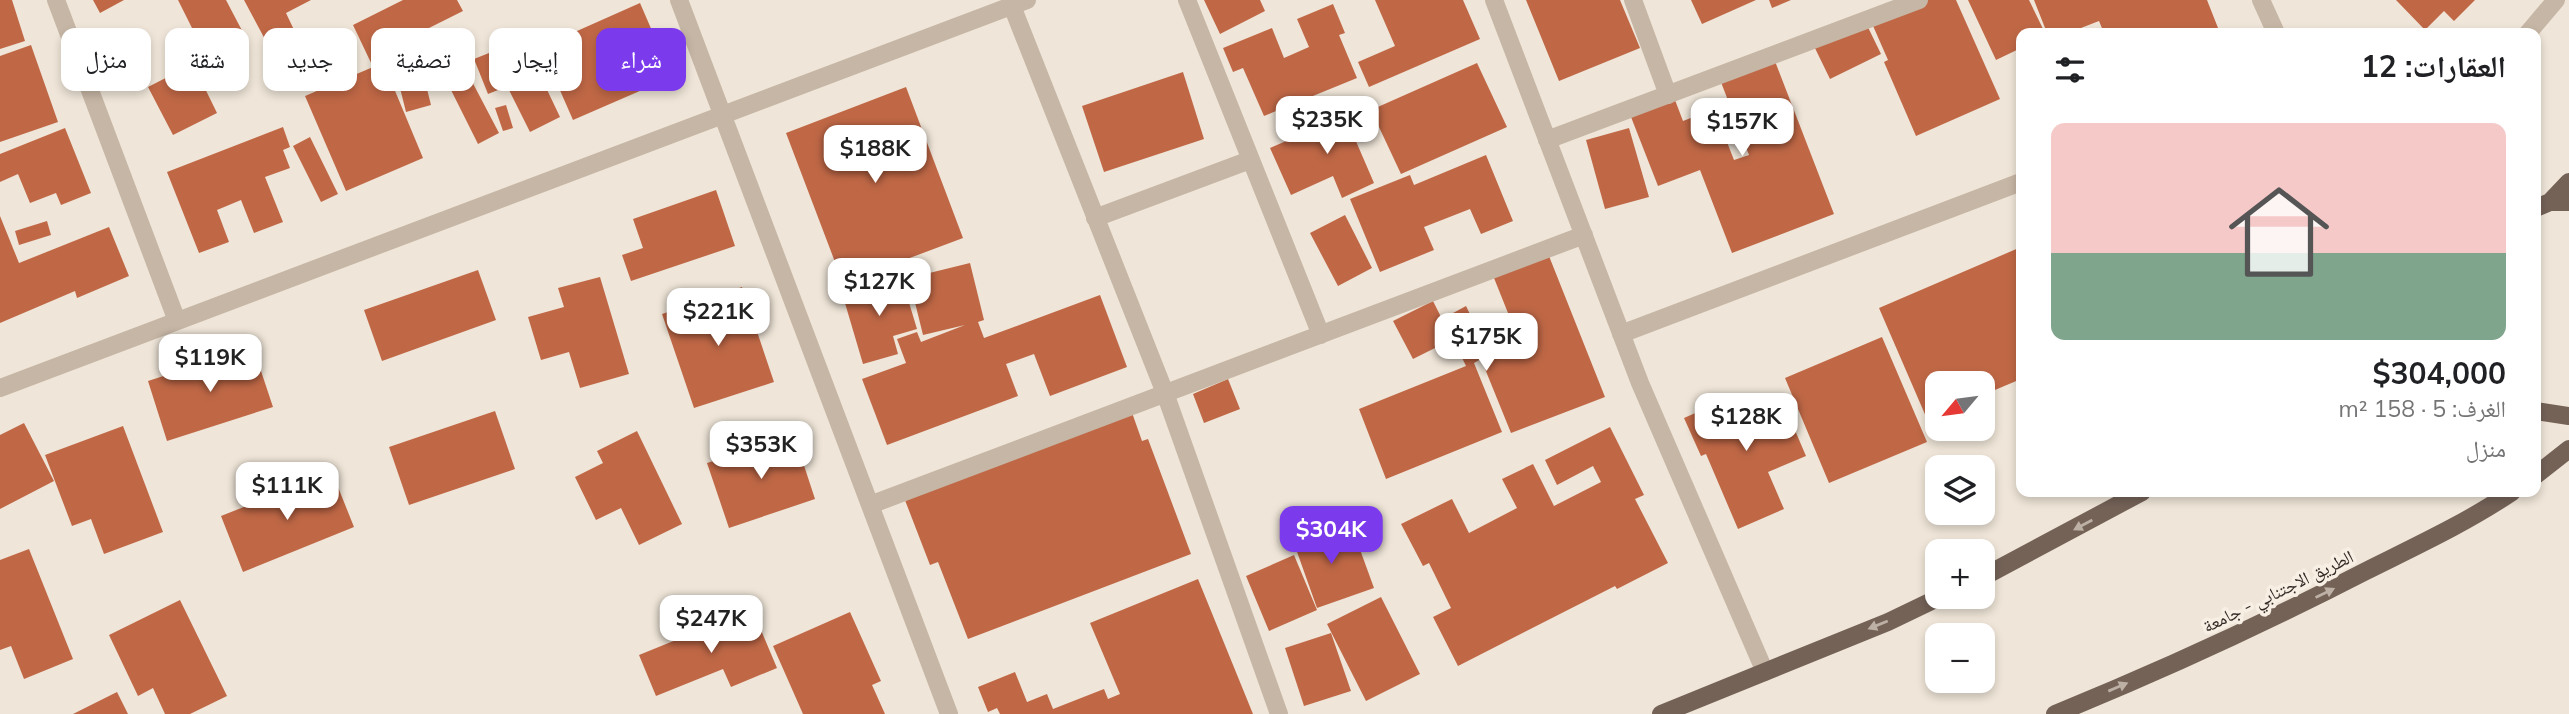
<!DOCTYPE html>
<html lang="ar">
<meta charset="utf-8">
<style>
:root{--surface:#fff;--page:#f2f2f2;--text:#202124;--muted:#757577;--line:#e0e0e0;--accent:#7c3aed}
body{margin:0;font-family:Mulish,"Noto Naskh Arabic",sans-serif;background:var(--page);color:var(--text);direction:rtl;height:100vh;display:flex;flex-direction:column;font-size:26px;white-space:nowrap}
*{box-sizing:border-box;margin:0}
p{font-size:23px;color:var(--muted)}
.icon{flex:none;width:38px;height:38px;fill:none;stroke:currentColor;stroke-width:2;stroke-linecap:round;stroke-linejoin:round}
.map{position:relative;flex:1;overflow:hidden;direction:ltr}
.side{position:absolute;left:2016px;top:28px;width:525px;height:469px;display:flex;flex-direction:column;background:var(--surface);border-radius:14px;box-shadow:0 4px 10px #0003;direction:rtl}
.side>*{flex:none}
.guide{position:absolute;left:21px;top:28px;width:665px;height:63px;direction:rtl;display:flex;gap:14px}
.needle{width:46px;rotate:241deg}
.fabs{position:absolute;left:1925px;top:371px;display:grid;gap:14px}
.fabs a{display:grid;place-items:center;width:70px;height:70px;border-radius:14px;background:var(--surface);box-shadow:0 4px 10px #0003;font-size:35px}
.price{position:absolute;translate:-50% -60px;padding:0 16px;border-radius:14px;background:#fff;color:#222;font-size:23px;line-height:46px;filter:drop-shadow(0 2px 4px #0008)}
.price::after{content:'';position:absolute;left:50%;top:42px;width:21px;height:16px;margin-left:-10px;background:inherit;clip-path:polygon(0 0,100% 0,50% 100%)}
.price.current{background:var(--accent);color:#fff}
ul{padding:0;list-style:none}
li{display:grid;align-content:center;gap:14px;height:371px;padding:0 35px}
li+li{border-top:2px solid var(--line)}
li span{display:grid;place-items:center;height:217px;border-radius:14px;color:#555}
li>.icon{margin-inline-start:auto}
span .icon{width:126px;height:126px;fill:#fffc;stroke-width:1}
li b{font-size:30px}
h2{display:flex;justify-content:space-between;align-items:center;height:84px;padding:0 35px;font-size:30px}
.tag{padding:0 24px;border-radius:14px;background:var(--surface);box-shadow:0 4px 10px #0003;font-size:24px;line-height:63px}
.tag.current{background:var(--accent);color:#fff}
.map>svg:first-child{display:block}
</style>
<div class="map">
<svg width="2569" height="714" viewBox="0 0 2569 714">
<rect width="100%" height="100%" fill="#efe5d8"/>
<path fill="#c06846" d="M0 0H12L25 41 0 49Z
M93 0H124L100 13Z
M178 0H226L248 42 209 62Z
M244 0H311L286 13 295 32 268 45Z
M403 0H457L463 11 387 49 391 57 383 62 423 158 346 191 305 96 373 67 353 25Z
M1204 0H1260L1265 11 1220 34Z
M1375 0H1463L1480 39 1369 87 1358 62 1395 46Z
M1526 0H1620L1640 48 1559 81Z
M1691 0H1756L1702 24Z
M1769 0H1791L1772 8Z
M1913 0H1956L2000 99 1916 136 1884 62 1888 60 1870 19Z
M1968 0H2029L2045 33H2021V48L1996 60Z
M2034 0H2207L2220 33H2104L2099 21 2068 33H2047Z
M2396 0H2475L2454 21 2444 11 2425 30Z
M640 3 672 77 573 120 541 47Z
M1333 4 1345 33 1339 35 1357 78 1264 116 1243 68 1233 72 1223 48 1272 28 1284 58 1309 47 1297 19Z
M1863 17 1881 54 1830 79 1812 42Z
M319 30 333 59 312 69 298 41Z
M31 45 58 122 0 142V56Z
M489 53 503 88 488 94 474 59Z
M1773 56 1834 214 1732 253 1700 170 1658 186 1631 117 1675 100 1683 121 1714 109 1734 160 1749 155 1719 77Z
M1477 63 1507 127 1401 174 1371 110Z
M193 64 217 113 173 135 148 87Z
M466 70 499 133 478 144 446 80Z
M1183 72 1204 139 1104 172 1082 106Z
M540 75 560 117 530 132 509 90Z
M425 81 431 105 406 112 400 88Z
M906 87 963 238 843 283 786 133Z
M506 105 513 128 503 131 495 108Z
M1364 107 1375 130 1355 139 1374 183 1342 198 1333 176 1291 195 1270 148Z
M283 127 290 147 283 150 290 168 265 177 283 222 254 233 241 200 217 210 229 242 199 253 167 172Z
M65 128 91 193 61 205 56 193 30 203 18 174 0 182V154Z
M1629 128 1649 197 1605 209 1586 140Z
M310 137 338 194 321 202 293 146Z
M1486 155 1513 221 1481 234 1470 209 1424 227 1434 250 1380 272 1350 199 1410 175 1414 185Z
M716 190 735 246 631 281 622 255 643 248 633 219Z
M1345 215 1372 268 1338 286 1310 233Z
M0 216 19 263 109 227 129 276 77 298 75 291 0 323Z
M47 221 51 235 19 245 15 231Z
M2021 247V379L1983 395V383H1937V415L1927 419 1879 308Z
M1547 251 1605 397 1511 433 1481 359 1474 363 1502 432 1386 479 1359 409 1466 366 1453 339 1413 359 1393 321 1433 301 1442 319 1466 306 1490 355 1520 343 1492 273Z
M970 263 984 320 978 322 984 338 1100 295 1127 367 1050 396 1034 354 1006 364 1018 396 887 445 862 379 906 363 897 339 917 332 921 342 965 325 923 335 909 278Z
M478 270 496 320 382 361 364 310Z
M901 276 917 329 893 336 898 354 863 364 842 293Z
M600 277 629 374 580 388 569 352 541 360 528 317 564 307 558 288Z
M742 287 774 382 694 408 662 314Z
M1882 337 1927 442 1829 483 1785 378Z
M253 347 273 407 167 441 148 381Z
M1228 379 1240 409 1204 423 1193 394Z
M1741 393 1750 414 1782 400 1806 456 1768 472 1784 509 1738 529 1706 454 1701 456 1684 418Z
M1130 407 1142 441 1148 439 1191 554 968 639 938 562 930 565 903 495Z
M495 411 515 469 409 505 389 447Z
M24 423 54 481 0 509V435Z
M123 426 163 532 104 554 91 519 72 526 45 455Z
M1610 427 1644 495 1635 499 1668 563 1617 589 1615 586 1458 666 1433 617 1451 608 1429 563 1423 566 1401 524 1452 499 1469 533 1517 508 1502 479 1533 464 1554 506 1601 482 1593 466 1557 485 1545 460Z
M637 431 682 524 639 545 621 508 596 520 575 477 603 463 597 451Z
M794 435 815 499 729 528 707 463Z
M332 472 354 527 243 572 221 516Z
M1330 522 1341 550 1358 544 1374 588 1317 608 1291 535Z
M29 549 73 659 24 679 11 646 0 650V560Z
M1294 555 1317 610 1269 631 1246 576Z
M1198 579 1253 714H1000L997 708 988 712 978 687 1015 672 1027 702 1047 694 1053 709 1104 689 1108 699 1120 694 1090 623Z
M1381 597 1420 674 1366 701 1327 624Z
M180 600 227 696 190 714H165L153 688 138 696 109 635Z
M752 609 777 668 731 687 723 669 656 696 639 655Z
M850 612 881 681 872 685 885 714H803L773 646Z
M1331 633 1351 691 1304 706 1285 648Z
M117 692 128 714H73Z"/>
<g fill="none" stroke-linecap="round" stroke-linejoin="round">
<path stroke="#c6b6a5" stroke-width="18" d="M56 0 177 321
M679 0 949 714
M1187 0 1321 335
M1494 0 1640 383 1765 672
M1633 0 1668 95
M2261 0 2276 33
M1012 6 1165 393 1279 714
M2528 33 2556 0
M1547 140 1919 0
M1095 218 1250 160
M1621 334 2021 182
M0 388 1027 0
M870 505 1584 235"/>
<path stroke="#746257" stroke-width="18" d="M2550 202 2569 182
M2536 208 2550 202H2569
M2536 411 2569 416
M2536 475 2569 449
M1983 577 2142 492
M1661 714 1888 622 1940 597
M2055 714C2161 671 2265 623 2366 571 2416 546 2466 523 2512 492"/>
</g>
<defs><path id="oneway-solid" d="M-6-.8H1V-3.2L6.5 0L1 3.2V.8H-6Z" transform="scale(1.75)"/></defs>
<g fill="#bdb0a5">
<use href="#oneway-solid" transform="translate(2083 525) rotate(152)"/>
<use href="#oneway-solid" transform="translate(2325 593) rotate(-26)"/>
<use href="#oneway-solid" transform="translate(1878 625) rotate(158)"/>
<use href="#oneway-solid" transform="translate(2118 687) rotate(-23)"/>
</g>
<g text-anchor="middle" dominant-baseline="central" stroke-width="7" stroke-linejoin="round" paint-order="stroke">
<g font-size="18" fill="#332a26" stroke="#f8efe4">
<text transform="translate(2278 591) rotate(-26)">الطريق الاجتنابي - جامعة</text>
</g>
</g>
</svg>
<div class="fabs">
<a><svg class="needle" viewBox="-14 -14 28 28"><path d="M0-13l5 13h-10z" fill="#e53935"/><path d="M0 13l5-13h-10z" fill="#757577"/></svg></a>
<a><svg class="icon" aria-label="layers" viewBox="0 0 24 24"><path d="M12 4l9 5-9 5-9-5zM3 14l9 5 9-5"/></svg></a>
<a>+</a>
<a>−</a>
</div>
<b class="price" style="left:1327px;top:156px">$235K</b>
<b class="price" style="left:1742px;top:158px">$157K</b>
<b class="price" style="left:875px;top:185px">$188K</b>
<b class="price" style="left:879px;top:318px">$127K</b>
<b class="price" style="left:718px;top:348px">$221K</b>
<b class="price" style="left:1486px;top:373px">$175K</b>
<b class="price" style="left:210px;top:394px">$119K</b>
<b class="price" style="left:1746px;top:453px">$128K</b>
<b class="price" style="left:761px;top:481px">$353K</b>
<b class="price" style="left:287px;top:522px">$111K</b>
<b class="price current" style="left:1331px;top:566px">$304K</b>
<b class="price" style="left:711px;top:655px">$247K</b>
<div class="guide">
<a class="tag current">شراء</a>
<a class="tag">إيجار</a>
<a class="tag">تصفية</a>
<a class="tag">جديد</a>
<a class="tag">شقة</a>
<a class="tag">منزل</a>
</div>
<section class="side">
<h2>العقارات: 12<svg class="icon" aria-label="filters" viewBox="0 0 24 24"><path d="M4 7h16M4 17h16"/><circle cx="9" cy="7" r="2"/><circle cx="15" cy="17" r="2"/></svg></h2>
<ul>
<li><span style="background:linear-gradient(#f6c9c9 60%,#7fa58c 0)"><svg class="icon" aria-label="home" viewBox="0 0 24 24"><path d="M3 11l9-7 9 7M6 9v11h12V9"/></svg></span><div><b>$304,000</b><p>الغرف: 5 · 158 m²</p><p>منزل</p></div></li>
</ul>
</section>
</div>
